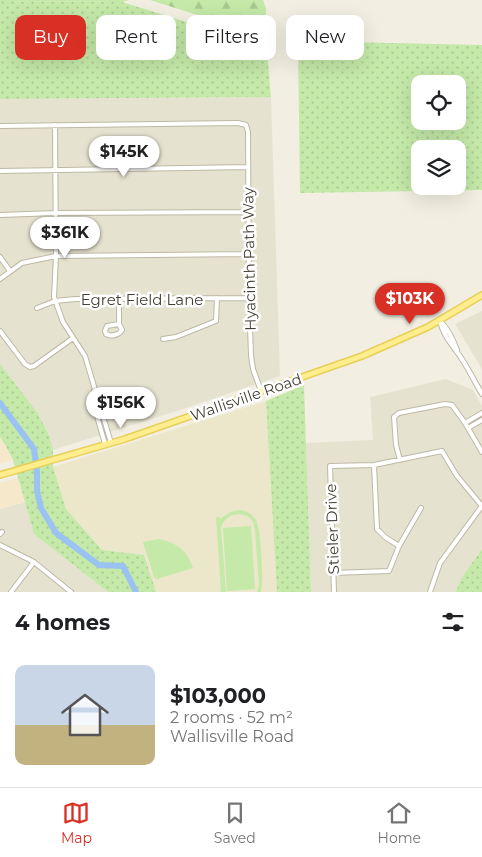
<!DOCTYPE html>
<meta charset="utf-8">
<style>
:root{--surface:#fff;--page:#f6f6f6;--text:#202124;--muted:#757577;--line:#e0e0e0;--accent:#d93025}
body{margin:0;font-family:Montserrat,sans-serif;background:var(--page);color:var(--text);height:100vh;display:flex;flex-direction:column;font-size:19px;white-space:nowrap}
*{box-sizing:border-box;margin:0}
p{font-size:16px;color:var(--muted)}
.icon{flex:none;width:28px;height:28px;fill:none;stroke:currentColor;stroke-width:2;stroke-linecap:round;stroke-linejoin:round}
.map{position:relative;height:592px;overflow:hidden}
.details{display:flex;flex-direction:column;background:var(--surface);flex:1}
.details>*{flex:none}
.top-card{position:absolute;left:15px;top:15px;width:452px;height:45px;display:flex;gap:10px}
.controls{position:absolute;left:411px;top:75px;display:grid;gap:10px}
.controls a{display:grid;place-items:center;width:55px;height:55px;border-radius:10px;background:var(--surface);box-shadow:0 5px 20px #0002;font-size:25px}
.price{position:absolute;translate:-50% -42px;padding:0 11px;border-radius:18px;background:#fff;color:#222;font-size:16px;line-height:32px;filter:drop-shadow(0 1px 2px #0008)}
.price::after{content:'';position:absolute;left:50%;top:30px;width:15px;height:11px;margin-left:-8px;background:inherit;clip-path:polygon(0 0,100% 0,50% 100%)}
.price.selected{background:var(--accent);color:#fff}
ul{padding:0;list-style:none}
li{display:flex;align-items:center;gap:15px;height:125px;padding:0 15px}
li span{display:grid;place-items:center;flex:none;width:140px;height:100px;border-radius:10px;color:#555}
li>.icon{margin-inline-start:auto}
span .icon{width:60px;height:60px;fill:#fffc;stroke-width:1}
li b{font-size:21px}
h2{display:flex;justify-content:space-between;align-items:center;height:60px;padding:0 15px;font-size:21px}
.pill{padding:0 18px;border-radius:10px;background:var(--surface);box-shadow:0 5px 20px #0002;font-size:18px;line-height:45px}
.pill.selected{background:var(--accent);color:#fff}
.tabs{display:flex;justify-content:space-around;align-items:center;height:70px;border-top:1px solid var(--line);background:var(--surface);font-size:14px;color:var(--muted)}
.tabs a{display:grid;justify-items:center;gap:2px}
.tabs .selected{color:var(--accent)}
.map>svg:first-child{display:block}
</style>
<div class="map">
<svg width="482" height="592" viewBox="0 0 482 592">
<defs>
<pattern id="grass-dots" width="8" height="8" patternUnits="userSpaceOnUse" patternTransform="scale(1.25)"><rect width="8" height="8" fill="#c4e9a8"/><path d="M2 2h.1M6 6h.1" fill="none" stroke="#aac991" stroke-width="1.8" stroke-linecap="round"/></pattern>
<pattern id="forest-firs" width="22" height="20" patternUnits="userSpaceOnUse" patternTransform="scale(1.25)"><rect width="22" height="20" fill="#c4e9a8"/><path d="M5 1l3.5 6h-7zM16 11l3.5 6h-7z" fill="#aac991"/></pattern>
</defs>
<rect width="100%" height="100%" fill="#f2efe2"/>
<path fill="#e6e2d0" d="M271 97 280 376 183 409 53 450 49 435 37 412 0 364V99Z
M482 311V369L455 324Z
M446 379 473 390 482 406V549L460 580 456 592H311L306 443 373 440 370 397Z
M25 502 34 534 108 592H0V509Z"/>
<path fill="#f6e9cb" d="M0 437 6 446 13 460 0 464Z
M18 478 25 502 0 509V483Z"/>
<path fill="#ece7cb" d="M266 401 277 592H156L144 555 102 550 66 509 53 467Z"/>
<path fill="url(#grass-dots)" fill-rule="evenodd" d="M0 1 122 2 258 44 264 47 267 52 271 97 0 99Z
M298 41 482 45V190L300 193ZM420 84H458V121H420ZM420 149H458V186H420Z
M0 364 37 412 49 435 53 450V467L66 509 102 550 144 555 156 592H108L34 534 13 460 6 446 0 437Z
M304 385 311 592H277L266 401Z
M482 549V592H456L460 580Z"/>
<path fill="url(#forest-firs)" d="M0 0H130L122 2 0 1Z
M150 0H263L266 8 265 34 263 36Z"/>
<path fill="#c4e9a8" d="M240 510C247 511 252 514 256 520 261 529 264 582 261 592H257L259 584 255 530 253 522 249 517C237 511 226 515 221 527L226 592H221L216 517H220V519L230 512Z
M251 526 255 589 227 591 223 528Z
M159 539C176 542 188 551 193 568L157 579 154 577 143 542Z"/>
<g fill="none" stroke-linecap="round" stroke-linejoin="round">
<path stroke="#9ac3f3" stroke-width="6" d="M0 403 34 449 37 472V491L41 508 56 533 99 565 123 566 136 592"/>
<defs>
<path id="minor" d="M55 125 56 256 54 297 63 322 85 356 111 443
M0 126 238 123 246 125 248 132 249 298 251 355 253 369 261 391
M0 171 248 167
M0 215 56 213 249 212
M0 257 10 271
M0 279 22 263 56 256 249 254
M37 308 55 301 75 299 249 298
M440 321C443 334 449 341 457 352 467 365 474 381 482 394
M441 322C449 330 453 339 457 350
M119 324 107 326 105 331 106 334C111 337 119 335 122 330L119 324V299
M0 331 25 364 30 367 34 366 73 338
M163 339 176 337 216 321 217 298
M94 391 97 416 105 444
M465 423 482 413
M468 428 482 420
M400 460 396 445 394 417 399 413 445 404 452 405 465 423 482 452
M374 465 377 529 385 537 399 546
M0 534 2 532
M0 545 34 562 71 592
M333 573 389 571 399 546 421 508
M11 592 34 562
M334 592 330 466 374 465 442 451 457 476 482 506
M430 592 440 563 482 506"/>
<path id="major" d="M0 475 125 439 362 356 428 327 482 295"/>
</defs>
<use href="#minor" stroke="#beb8a5" stroke-width="6"/>
<use href="#major" stroke="#e8cf5a" stroke-width="8"/>
<use href="#minor" stroke="#fff" stroke-width="4"/>
<use href="#major" stroke="#ffed8e" stroke-width="5"/>
</g>
<g text-anchor="middle" dominant-baseline="central" stroke-width="5" stroke-linejoin="round" paint-order="stroke">
<g font-size="15" fill="#443f33" stroke="#fff">
<text transform="translate(249 259) rotate(-91)">Hyacinth Path Way</text>
<text x="142" y="299">Egret Field Lane</text>
<text transform="translate(246 397) rotate(-19)">Wallisville Road</text>
<text transform="translate(332 529) rotate(-92)">Stieler Drive</text>
</g>
</g>
</svg>
<div class="controls">
<a><svg class="icon" aria-label="locate" viewBox="0 0 24 24"><circle cx="12" cy="12" r="6"/><path d="M12 2v4M12 18v4M2 12h4M18 12h4"/></svg></a>
<a><svg class="icon" aria-label="layers" viewBox="0 0 24 24"><path d="M12 4l9 5-9 5-9-5zM3 14l9 5 9-5"/></svg></a>
</div>
<b class="price" style="left:124px;top:178px">$145K</b>
<b class="price" style="left:65px;top:259px">$361K</b>
<b class="price selected" style="left:410px;top:325px">$103K</b>
<b class="price" style="left:121px;top:429px">$156K</b>
<div class="top-card">
<a class="pill selected">Buy</a>
<a class="pill">Rent</a>
<a class="pill">Filters</a>
<a class="pill">New</a>
</div>
</div>
<section class="details">
<h2>4 homes<svg class="icon" aria-label="filters" viewBox="0 0 24 24"><path d="M4 7h16M4 17h16"/><circle cx="9" cy="7" r="2"/><circle cx="15" cy="17" r="2"/></svg></h2>
<ul>
<li><span style="background:linear-gradient(#c9d6e8 60%,#c2b280 0)"><svg class="icon" aria-label="home" viewBox="0 0 24 24"><path d="M3 11l9-7 9 7M6 9v11h12V9"/></svg></span><div><b>$103,000</b><p>2 rooms · 52 m²</p><p>Wallisville Road</p></div></li>
</ul>
</section>
<nav class="tabs">
<a class="selected"><svg class="icon" aria-label="map" viewBox="0 0 24 24"><path d="M3 6l6-2 6 2 6-2v14l-6 2-6-2-6 2zM9 4v14M15 6v14"/></svg>Map</a>
<a><svg class="icon" aria-label="saved" viewBox="0 0 24 24"><path d="M7 4h10v16l-5-4-5 4z"/></svg>Saved</a>
<a><svg class="icon" aria-label="home" viewBox="0 0 24 24"><path d="M3 11l9-7 9 7M6 9v11h12V9"/></svg>Home</a>
</nav>
